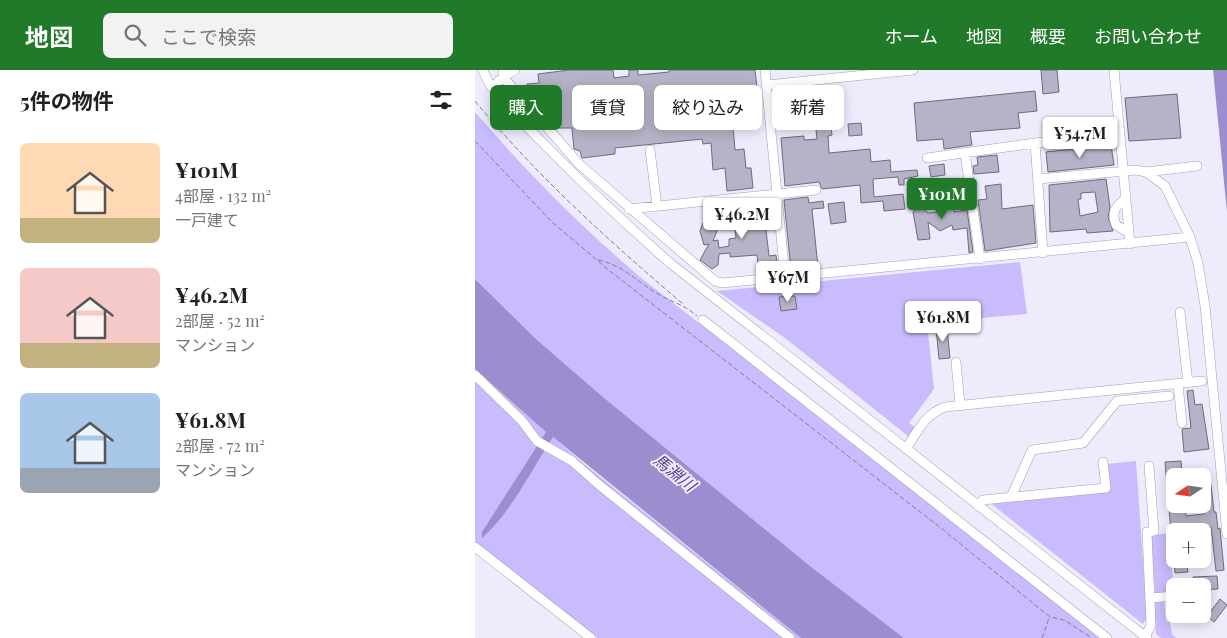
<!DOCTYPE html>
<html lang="ja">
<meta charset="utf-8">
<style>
:root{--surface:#fff;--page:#f2f2f2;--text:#202124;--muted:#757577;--accent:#207a29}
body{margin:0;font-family:"Playfair Display","Noto Sans JP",serif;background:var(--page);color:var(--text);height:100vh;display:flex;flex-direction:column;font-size:19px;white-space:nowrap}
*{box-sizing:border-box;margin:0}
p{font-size:16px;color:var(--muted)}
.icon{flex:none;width:28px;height:28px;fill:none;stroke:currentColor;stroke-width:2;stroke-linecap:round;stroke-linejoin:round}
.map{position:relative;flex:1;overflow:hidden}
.details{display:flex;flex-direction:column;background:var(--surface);width:475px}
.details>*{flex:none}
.hud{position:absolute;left:15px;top:15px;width:475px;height:45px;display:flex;gap:10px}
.needle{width:32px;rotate:257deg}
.fabs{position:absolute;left:691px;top:398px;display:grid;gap:10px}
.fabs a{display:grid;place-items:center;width:45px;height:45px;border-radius:8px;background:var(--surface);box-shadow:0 2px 12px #0003;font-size:25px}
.price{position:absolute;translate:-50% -42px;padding:0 11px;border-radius:5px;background:#fff;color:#222;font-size:16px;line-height:32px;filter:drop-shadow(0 1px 2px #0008)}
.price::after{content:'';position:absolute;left:50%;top:30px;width:15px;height:11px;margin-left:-8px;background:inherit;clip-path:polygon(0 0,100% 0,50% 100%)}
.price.current{background:var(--accent);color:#fff}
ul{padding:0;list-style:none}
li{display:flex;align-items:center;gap:15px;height:125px;padding:0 20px}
li span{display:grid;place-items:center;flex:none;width:140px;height:100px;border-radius:8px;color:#555}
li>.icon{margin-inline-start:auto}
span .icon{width:60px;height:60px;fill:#fffc;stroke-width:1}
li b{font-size:21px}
h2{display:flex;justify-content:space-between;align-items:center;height:60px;padding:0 20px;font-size:21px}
.chip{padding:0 18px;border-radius:8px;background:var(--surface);box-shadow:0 2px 12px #0003;font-size:18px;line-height:45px}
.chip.current{background:var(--accent);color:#fff}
header{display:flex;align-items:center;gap:30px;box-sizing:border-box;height:70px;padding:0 25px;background:var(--accent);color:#fff}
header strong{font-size:24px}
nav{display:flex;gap:28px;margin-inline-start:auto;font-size:18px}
.search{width:350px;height:45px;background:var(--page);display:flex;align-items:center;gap:12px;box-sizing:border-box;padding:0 18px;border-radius:8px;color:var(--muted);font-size:19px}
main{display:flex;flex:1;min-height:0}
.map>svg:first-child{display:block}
</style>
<header>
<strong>地図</strong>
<div class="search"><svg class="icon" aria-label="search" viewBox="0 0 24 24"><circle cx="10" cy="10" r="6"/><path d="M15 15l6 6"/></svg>ここで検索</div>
<nav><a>ホーム</a><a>地図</a><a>概要</a><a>お問い合わせ</a></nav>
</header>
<main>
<section class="details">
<h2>5件の物件<svg class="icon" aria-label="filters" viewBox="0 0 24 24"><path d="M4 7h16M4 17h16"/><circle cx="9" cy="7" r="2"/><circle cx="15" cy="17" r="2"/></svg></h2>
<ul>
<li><span style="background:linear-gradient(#ffd9b3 75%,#c2b280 0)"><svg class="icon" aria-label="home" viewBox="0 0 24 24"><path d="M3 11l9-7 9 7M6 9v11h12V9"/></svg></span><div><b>¥101M</b><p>4部屋 · 132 m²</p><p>一戸建て</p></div></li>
<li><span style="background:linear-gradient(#f6c9c9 75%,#c2b280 0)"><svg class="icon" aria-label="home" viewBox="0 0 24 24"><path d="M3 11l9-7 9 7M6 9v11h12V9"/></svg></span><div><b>¥46.2M</b><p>2部屋 · 52 m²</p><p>マンション</p></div></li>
<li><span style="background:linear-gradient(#a9c7e8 75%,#9aa5b1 0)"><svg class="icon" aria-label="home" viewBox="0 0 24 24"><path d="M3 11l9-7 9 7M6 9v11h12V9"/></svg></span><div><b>¥61.8M</b><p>2部屋 · 72 m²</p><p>マンション</p></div></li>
</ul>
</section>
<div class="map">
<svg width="752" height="568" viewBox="0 0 752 568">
<rect width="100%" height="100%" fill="#eeebfd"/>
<path fill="#c9bbfd" d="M0 42C51 101 105 156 165 207L627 568H429L335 496 128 327 61 269 0 209Z
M545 192 552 244 452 253 459 319 434 353 440 357 433 366 310 268 242 221Z
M0 299 108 393 326 568H123L0 472Z
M661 391 672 548 668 554 514 432 634 421 632 394Z
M694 463 699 522 680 523 676 467 677 465Z
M679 530H689L691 551 695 552 697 564 701 568H686L681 564Z"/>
<path fill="#9c8dce" d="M738 0H752V142Z
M0 209 61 269 128 327 335 496 429 568H326L78 367C57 399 35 444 7 468V462L71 362 0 299Z"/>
<path fill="#b6b2c7" stroke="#6f6b7e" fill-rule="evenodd" d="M94 0H138L139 8 154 6V0H163V5L194 2V0H280L282 18 255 22 260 80 269 79 271 98H276L278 118 252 121 250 98 238 100 236 73 228 74 227 69 140 78V84L107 88 105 81 99 79 97 58H81L79 38 64 39 62 30H57L54 27 52 14 64 13 63 4Z
M566 0H582L584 22 568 24Z
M560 21 562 41 543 43 545 58 495 62 497 75 469 79 468 69 442 71 439 33Z
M702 24 706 68 654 71 650 28Z
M350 26 351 40 365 38 366 47 355 48 357 65 353 66 354 83 395 79 396 92 415 90 416 102 442 100 443 106 429 109V115H424L423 107 398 109 399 127 428 124 430 139 409 141 408 131 386 133 385 115 347 119 344 112 310 116 306 68 329 66V70L342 69 340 50 316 52 315 43 327 42 326 28Z
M386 53 387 65 374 66 373 54Z
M636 75 639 95 573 102 571 82Z
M522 85 524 102 499 104 498 96 503 95 502 87Z
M469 94 470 105 456 107 454 96Z
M631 109 635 137 633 147 638 161 612 163 611 159 575 162 574 115ZM620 122 623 142 605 146 603 129H606V123Z
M526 114 527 139 558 135 561 173 510 181 503 130 512 129 510 116Z
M479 126 482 132 479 142 492 140 498 182 494 183 492 158 478 160 477 155 465 161 453 152 455 169 443 170 438 142 440 139 448 137 453 143 462 142 460 133 472 131 474 127Z
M333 127 334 133 348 131 349 138 337 139 343 197 316 200 309 130Z
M369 132 371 152 356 154 353 134Z
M292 136 295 159 291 160 294 186 301 185 303 201 284 203 282 185 255 187V183L244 184 243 195 237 199 225 190 234 174 229 175 225 161 228 153 236 152 241 155 242 161 238 171 243 170 244 178 254 176V169L261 168 258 141Z
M320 226 322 239 306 241 304 227Z
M472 257 475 288 464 289 461 258Z
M718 320 720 335 727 334 734 379 709 382 707 359 716 358 712 321Z
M706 391 707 406H700V434H710L711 446 729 444 728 416 736 415 739 442H741L743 459 745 458 749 500 741 501 736 457 696 462 690 392Z
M699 489H711L713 502 700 503Z
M742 506 743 519 728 520V516H718V507Z
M745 529 752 535 739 552 732 546Z"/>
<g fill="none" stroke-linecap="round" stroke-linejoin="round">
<defs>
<path id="minor" d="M8 0C16 24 40 45 58 63 102 108 147 151 195 193L672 568
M28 0V7L104 94 240 211 247 213 310 207
M290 0 310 207 715 167
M639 0 655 174
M292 15 438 0
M17 18 28 7 40 0
M560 73 568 183
M175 80 182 136
M490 83 505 189
M452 88 560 73 645 65
M671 102 722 96
M563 109 661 100 671 102 690 116 715 167 723 193 730 236 752 464
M651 128C640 137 636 142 641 155L654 163
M154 139 341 120
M705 242 713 313
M228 250 632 568
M481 292 485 335
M0 305 47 351 62 371 97 391 123 414 315 568
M703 314 707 353
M431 379C442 362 450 344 470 337L727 311
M536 427 557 380 608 373 642 331 694 326
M503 436 508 430 631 418 628 392
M0 477 116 568
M675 528 700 526
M670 567 676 555 672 462 679 461 674 396"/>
</defs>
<use href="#minor" stroke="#a29fb3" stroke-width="10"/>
<path stroke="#82808d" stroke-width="1" stroke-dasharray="5 2.5" stroke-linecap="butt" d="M0 31C63 107 134 171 208 234
M0 71 77 152 136 202 466 458 575 547 589 550 617 568
M123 190C148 195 162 212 185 225 200 234 207 233 222 246
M567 568 574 548"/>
<use href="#minor" stroke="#fff" stroke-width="9"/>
</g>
<g text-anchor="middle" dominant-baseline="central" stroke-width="4" stroke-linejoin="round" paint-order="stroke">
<g font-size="16" font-style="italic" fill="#594191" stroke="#eeebfd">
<text transform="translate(200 402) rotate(39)">馬淵川</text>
</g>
</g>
</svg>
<div class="fabs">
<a><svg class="needle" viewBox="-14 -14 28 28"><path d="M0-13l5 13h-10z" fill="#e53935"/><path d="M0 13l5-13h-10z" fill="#757577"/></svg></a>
<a>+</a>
<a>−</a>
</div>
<b class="price" style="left:605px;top:89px">¥54.7M</b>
<b class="price current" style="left:467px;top:150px">¥101M</b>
<b class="price" style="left:267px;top:170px">¥46.2M</b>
<b class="price" style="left:313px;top:233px">¥67M</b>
<b class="price" style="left:468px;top:273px">¥61.8M</b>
<div class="hud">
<a class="chip current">購入</a>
<a class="chip">賃貸</a>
<a class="chip">絞り込み</a>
<a class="chip">新着</a>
</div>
</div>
</main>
